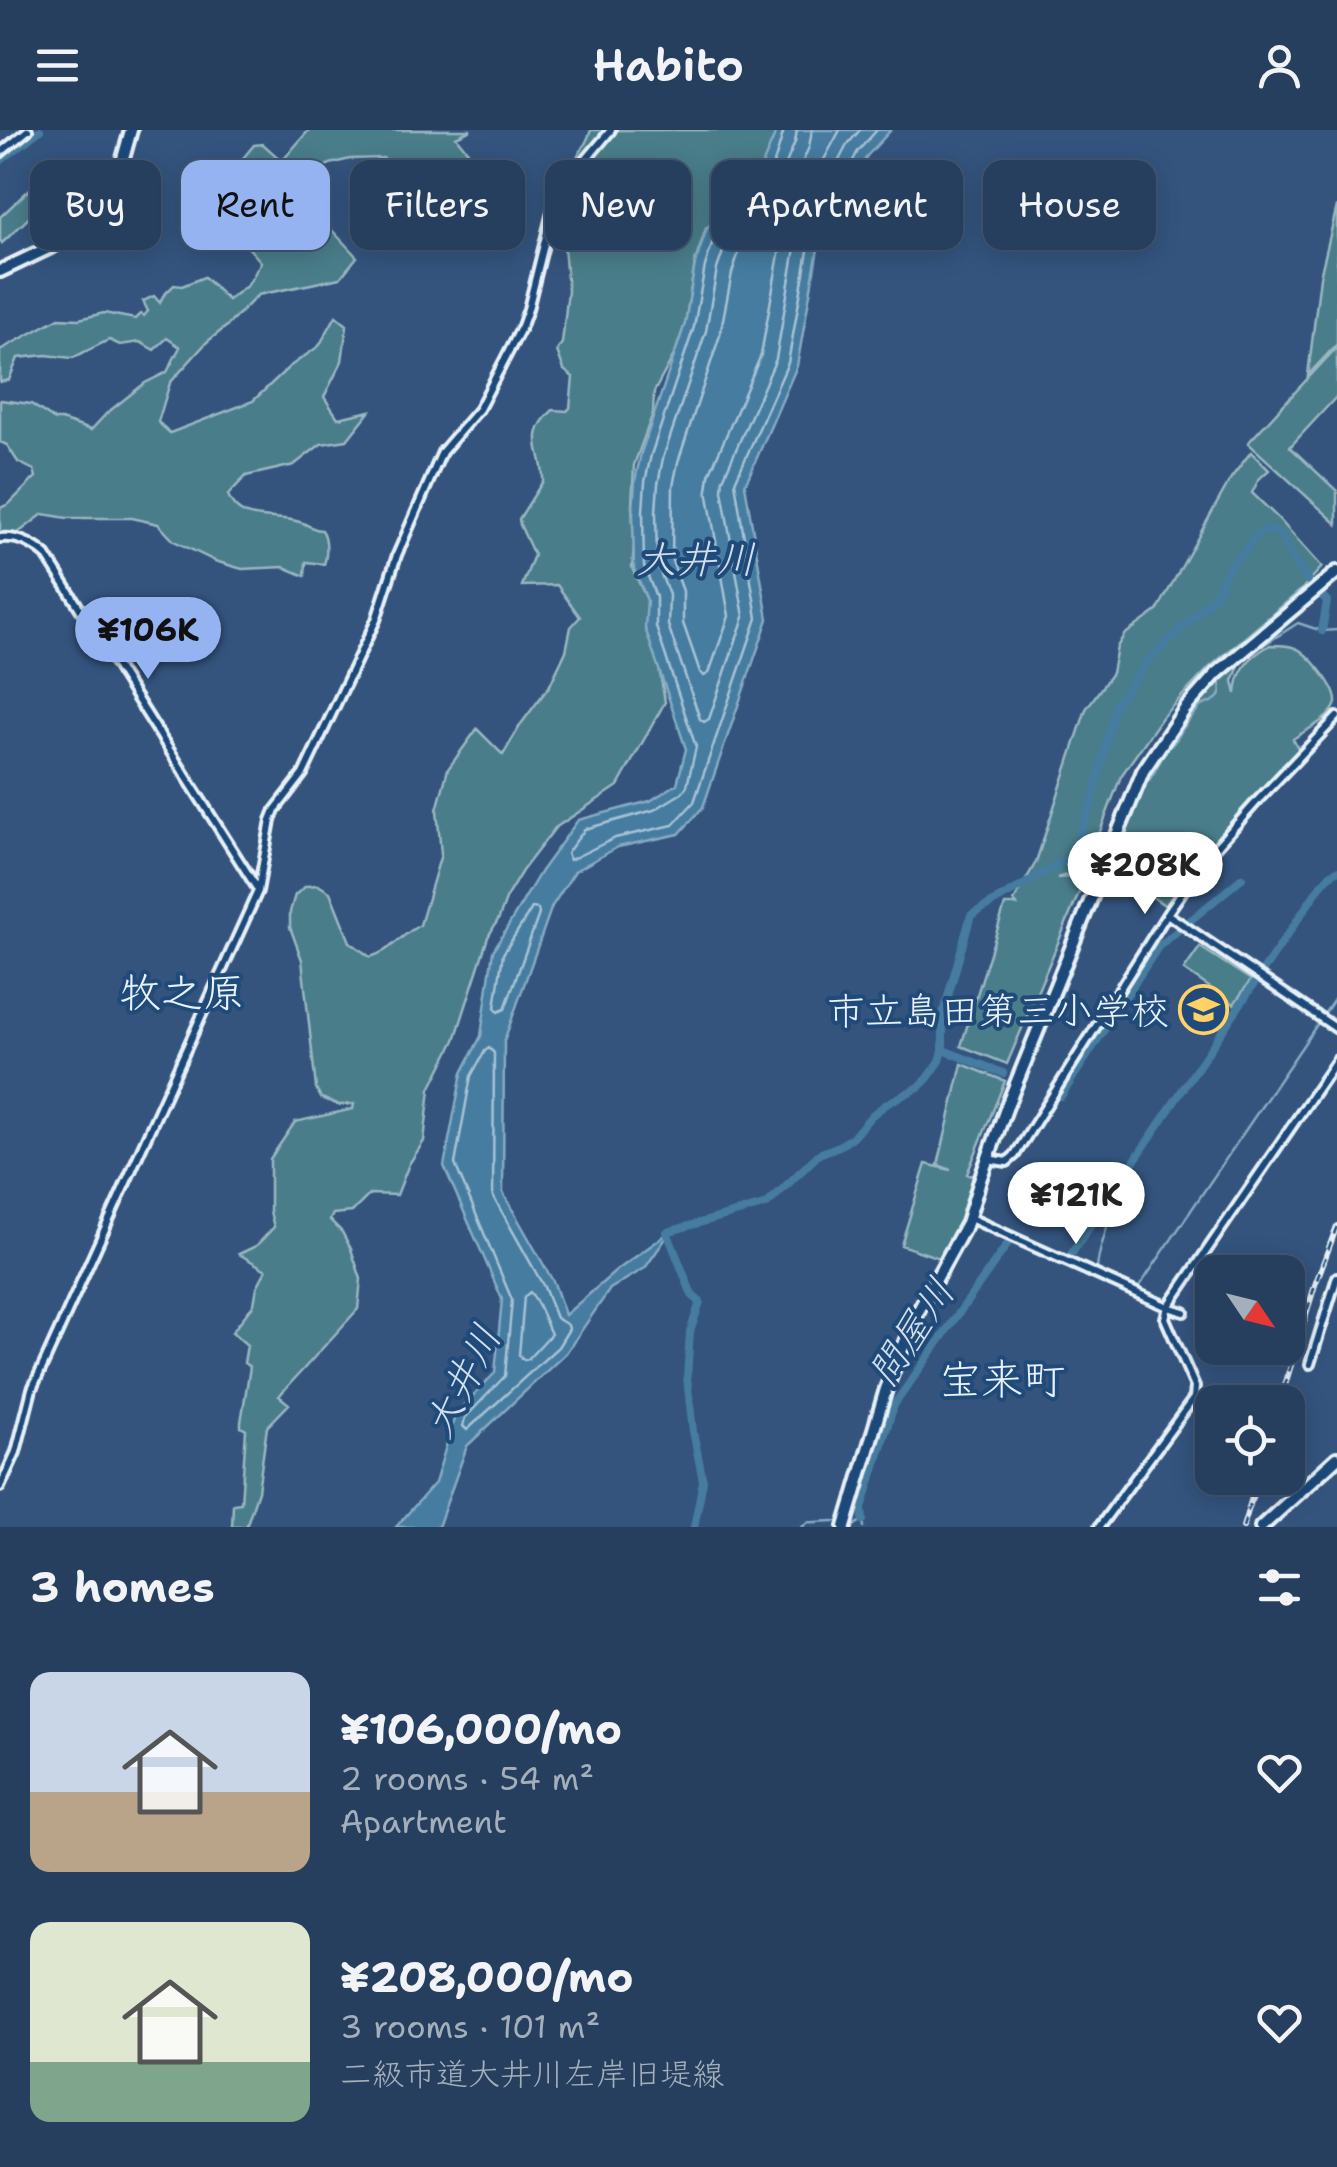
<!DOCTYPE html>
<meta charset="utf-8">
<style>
:root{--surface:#273f5e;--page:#2f4664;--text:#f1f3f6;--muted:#a4afbc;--line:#435873;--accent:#95b2f1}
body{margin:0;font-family:"Shantell Sans","Klee One",sans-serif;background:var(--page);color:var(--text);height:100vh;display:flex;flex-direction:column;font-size:38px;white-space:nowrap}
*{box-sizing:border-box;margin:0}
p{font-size:32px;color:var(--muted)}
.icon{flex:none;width:55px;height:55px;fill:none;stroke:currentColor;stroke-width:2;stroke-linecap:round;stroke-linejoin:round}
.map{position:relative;height:1397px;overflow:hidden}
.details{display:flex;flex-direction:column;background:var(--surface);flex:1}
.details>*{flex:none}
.guide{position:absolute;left:30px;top:30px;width:1278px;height:90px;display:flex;gap:20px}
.needle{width:65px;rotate:125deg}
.controls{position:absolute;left:1195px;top:1125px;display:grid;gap:20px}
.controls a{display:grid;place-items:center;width:110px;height:110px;border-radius:20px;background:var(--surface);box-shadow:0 5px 25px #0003,0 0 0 2px var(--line);font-size:50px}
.price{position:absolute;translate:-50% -85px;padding:0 22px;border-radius:35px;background:#fff;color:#222;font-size:32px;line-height:65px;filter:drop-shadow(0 2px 5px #0008)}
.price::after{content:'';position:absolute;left:50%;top:60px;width:30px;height:22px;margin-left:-15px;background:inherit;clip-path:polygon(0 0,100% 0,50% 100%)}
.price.current{background:var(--accent);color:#111}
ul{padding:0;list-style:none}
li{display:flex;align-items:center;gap:30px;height:250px;padding:0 30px}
li span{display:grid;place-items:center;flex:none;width:280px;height:200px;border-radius:20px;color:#555}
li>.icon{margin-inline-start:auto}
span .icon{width:120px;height:120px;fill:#fffc;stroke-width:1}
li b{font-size:42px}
h2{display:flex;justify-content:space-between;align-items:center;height:120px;padding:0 30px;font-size:42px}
.tag{padding:0 35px;border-radius:20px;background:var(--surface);box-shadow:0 5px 25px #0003,0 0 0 2px var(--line);font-size:35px;line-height:90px}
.tag.current{background:var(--accent);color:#111}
header{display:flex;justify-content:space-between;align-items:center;height:130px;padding:0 30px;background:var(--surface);font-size:45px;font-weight:600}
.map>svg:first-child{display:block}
</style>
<header><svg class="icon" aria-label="menu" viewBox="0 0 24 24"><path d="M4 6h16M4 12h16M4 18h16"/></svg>Habito<svg class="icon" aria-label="person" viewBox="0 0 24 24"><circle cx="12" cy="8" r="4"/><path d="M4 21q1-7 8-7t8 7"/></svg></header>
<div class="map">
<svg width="1337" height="1397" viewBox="0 0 1337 1397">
<rect width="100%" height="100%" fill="#34547e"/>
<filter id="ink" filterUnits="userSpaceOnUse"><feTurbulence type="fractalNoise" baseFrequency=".01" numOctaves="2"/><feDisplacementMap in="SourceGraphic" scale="20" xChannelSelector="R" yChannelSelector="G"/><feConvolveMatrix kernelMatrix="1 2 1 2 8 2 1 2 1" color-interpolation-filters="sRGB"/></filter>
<g filter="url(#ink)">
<path fill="#4a7d8a" stroke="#99b7c1" stroke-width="2.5" d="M309 0H471L456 7 470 24 505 55 504 66 471 67 441 59 404 42 383 28 350 29 330 34 301 48 303 69 357 127 340 148 258 165 227 196 207 212 170 253 158 292 170 303 253 271 289 237 319 216 336 186 347 195 342 231 324 267 338 288 370 281 347 310 321 314 294 335 246 346 228 365C240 396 274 383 300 392 309 395 313 400 322 400 328 408 327 426 324 434L306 432 305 446 284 437 242 439 215 431 174 411 158 394 132 388H67L43 384 18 403 0 408V378L9 374 36 347 34 340 18 332 7 315 0 312V270L31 274 55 290H61L91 300 107 283 145 253 167 242 180 217 167 208 154 220 140 212 120 215 109 210 72 228 46 225 18 228 9 250 0 252V220L59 188 79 189 104 183 135 189 140 184 144 186 148 181 143 171 154 166 160 173 163 166 174 155 182 156 204 147 228 170 248 155 261 132 246 115 257 110 261 98 251 86C253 67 253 60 238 47L239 33 254 15 263 14 282 31Z
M591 0H788L747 70 706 98 695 132 685 194 675 223 654 262 653 283 634 335 632 376 634 415 632 438 647 470 665 572 618 656 555 698 522 741 508 764 499 788 488 807 455 910 430 959 424 1011 409 1034 397 1065 370 1064 352 1082 333 1084 330 1090 342 1102 351 1119 361 1149 358 1179 279 1266 289 1274 267 1297 258 1361 246 1397H232L233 1374 241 1373 246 1300 241 1297V1292L250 1237 244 1233 247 1215 232 1202 254 1174 257 1157 266 1140 239 1124 256 1116 274 1097 270 1082V1029L295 992 353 979 354 974 339 975 321 968 316 958 302 830 290 797V782L295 765 306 756 318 755 330 762 350 812 370 827C390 822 402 804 420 795L441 724 437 680 448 639 477 599 503 625 521 594 550 555 566 521 571 497 580 487 557 455 522 456 534 425 520 395 519 389 543 351C544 320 523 307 553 280L567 281 570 278 573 247 564 240 557 221 562 213 568 161 559 62C565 39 584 23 591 0Z
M33 56 47 71 2 113 0 110V87Z
M1337 76V214L1308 245 1320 147Z
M1337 217V266L1290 317 1337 361V394L1248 313Z
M1251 322 1269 340 1259 349 1252 363 1278 388 1322 437 1300 461 1210 537 1163 586 1121 646 1084 744H1069L1057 748 1071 747 1084 751 1007 934 961 916 1005 775H1017L1014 771 1036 732 1086 579 1112 543 1117 517 1124 505 1157 481 1231 348Z
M1270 515C1281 515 1292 515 1301 521 1313 530 1337 558 1336 573 1332 589 1305 600 1293 609L1300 622C1254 670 1205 720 1169 778L1108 738C1120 707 1130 672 1146 642 1166 602 1205 553 1242 528L1233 551 1236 564C1237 540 1249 527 1270 515Z
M1200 817 1251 850 1234 874 1184 840Z
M962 934 1005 951 967 1044 978 1048 967 1087 945 1130 901 1115 926 1034 951 1040 938 1035Z"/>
<path fill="#457ca0" stroke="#86abc3" stroke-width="2.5" d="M777 0H891L867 26 818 119 797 236 745 355 768 489 703 677 679 704 618 717 575 741 552 776 504 911 503 1063 554 1153 565 1185 616 1141 671 1101 645 1138 610 1159 566 1223 467 1316 438 1397H396L435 1353 456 1283 495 1243 502 1169 444 1036 462 943 481 906 493 821 541 741 578 690 650 671 677 654 686 619 645 498 647 470 634 439 633 381 635 351 641 323 685 194 695 134 707 98 747 70Z"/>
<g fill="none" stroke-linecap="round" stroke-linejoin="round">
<path stroke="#a7c2d5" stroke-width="2.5" d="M784 0 775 30 755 75 715 105 705 136 694 197 651 325 645 352 643 381 644 436 656 467V497L696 617 687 656 682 663 654 680 585 699 567 723 570 730 615 708 673 695 694 672 757 488 735 352 788 233 809 115 858 21 877 0
M797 0 795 12 766 82 726 113 717 139 706 201 663 328 658 354 656 381 657 434 669 465 668 495 700 589 704 592 709 589 744 487 722 360 723 349 776 229 796 112 847 15 860 0
M812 0 809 17 778 90 770 99 739 122 732 143 720 205 678 332 673 356 672 431 683 461V493L700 542 704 546 709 543 729 486 707 360 709 345 761 225 782 107 840 0
M532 778 538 779 539 784 505 879 498 882 495 877 503 824Z
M489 918 494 923 493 1066 544 1157 556 1188 568 1195 569 1199 558 1217 467 1300 463 1296 465 1288 505 1246 512 1170 455 1034 471 946 485 921Z
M530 1162C539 1172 545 1192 551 1204L528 1229 524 1230 519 1225 524 1167Z"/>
<path stroke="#86abc3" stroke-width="2.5" d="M1026 951 1146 654C1154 645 1157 636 1163 626 1166 619 1174 614 1178 607 1184 595 1192 586 1201 576 1215 571 1225 568 1219 551L1259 518 1298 493 1322 501 1337 500
M1097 1141C1097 1117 1111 1096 1112 1073
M1135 1159 1137 1160 1337 865
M850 1394 855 1395 863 1390 864 1397
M802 1397 808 1392C818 1393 835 1389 843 1392"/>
<path stroke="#457ca0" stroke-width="8" d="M0 31 40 0
M943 920 1003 943
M1056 965 1061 966 1158 817 1242 748
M1061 1126 1068 1129 1319 758 1330 745 1337 741
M863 1390 862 1378 894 1275 1014 1105 1016 1106
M694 1397 703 1351 693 1301 687 1248 690 1202 700 1172 692 1165 667 1102 767 1074 819 1024 839 1016 852 1008 872 985 888 973 919 957 928 948 940 931 943 920V884L971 785 1072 727 1094 666 1115 575 1149 530 1214 467 1228 439 1261 402 1267 400 1278 402 1305 447 1327 471 1322 501"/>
<defs>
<path id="minor" d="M0 23 28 0
M0 408C18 406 32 413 46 425L258 760
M1167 784 1337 899
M987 1029 1007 1032 1015 1025 1167 784 1203 732 1259 669 1337 587
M970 1088 1168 1177 1184 1182
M1310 1234 1337 1147
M0 1357 16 1322 32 1259 46 1229 258 761 271 690 275 680 303 644 376 490 397 425 442 322 479 279 522 196 528 179 553 78 579 38 611 0
M1099 1397 1194 1268 1195 1257 1165 1188 1168 1177 1337 930"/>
<path id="major" d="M0 141 59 113 107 70 117 50 131 0
M845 1397 886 1259 896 1233 919 1180 967 1093 981 1047 1007 976 1143 641 1185 579 1216 544 1337 442
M1261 1397 1337 1328"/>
</defs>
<use href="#minor" stroke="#e8f1f8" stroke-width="14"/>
<use href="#major" stroke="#e8f1f8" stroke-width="18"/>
<use href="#minor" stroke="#1f4a7a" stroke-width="6"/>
<use href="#major" stroke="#1f4a7a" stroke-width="10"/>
<defs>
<path id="rail" d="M1280 1272 1315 1155 1337 1096
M1243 1397 1258 1348"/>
</defs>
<use href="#rail" stroke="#e8f1f8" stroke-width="6"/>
<use href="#rail" stroke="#1f4a7a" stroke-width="2.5" stroke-dasharray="8" stroke-linecap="butt"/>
</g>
</g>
<defs>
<symbol id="school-ring" viewBox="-11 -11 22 22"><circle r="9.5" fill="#1f4a7a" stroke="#ffd166" stroke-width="1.5"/><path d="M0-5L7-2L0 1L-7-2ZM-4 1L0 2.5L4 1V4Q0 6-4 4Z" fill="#ffd166"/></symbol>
</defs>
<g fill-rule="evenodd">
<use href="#school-ring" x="1176" y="852" width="55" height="55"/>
</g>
<g text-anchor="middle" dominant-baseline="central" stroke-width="8" stroke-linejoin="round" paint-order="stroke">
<g font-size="38" fill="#e8f1f8" stroke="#1f4a7a" text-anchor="end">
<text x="1169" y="880">市立島田第三小学校</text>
</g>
<g font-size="40" font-style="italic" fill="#d0dfeb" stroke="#1f4a7a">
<text x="696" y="429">大井川</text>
<text transform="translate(911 1202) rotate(-56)">問屋川</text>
<text transform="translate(462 1251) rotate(-63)">大井川</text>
</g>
<g font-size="42" fill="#e8f1f8" stroke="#1f4a7a">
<text x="182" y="862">牧之原</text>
<text x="1002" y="1249">宝来町</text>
</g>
</g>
</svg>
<div class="controls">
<a><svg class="needle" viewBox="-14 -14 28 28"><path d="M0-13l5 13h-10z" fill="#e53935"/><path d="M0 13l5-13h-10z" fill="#a4afbc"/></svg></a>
<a><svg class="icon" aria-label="locate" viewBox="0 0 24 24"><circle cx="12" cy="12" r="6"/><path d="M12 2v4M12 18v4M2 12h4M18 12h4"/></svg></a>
</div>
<b class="price current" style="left:148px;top:552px">¥106K</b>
<b class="price" style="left:1145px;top:787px">¥208K</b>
<b class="price" style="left:1076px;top:1117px">¥121K</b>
<div class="guide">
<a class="tag">Buy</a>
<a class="tag current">Rent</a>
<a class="tag">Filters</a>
<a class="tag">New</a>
<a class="tag">Apartment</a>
<a class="tag">House</a>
</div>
</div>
<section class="details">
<h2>3 homes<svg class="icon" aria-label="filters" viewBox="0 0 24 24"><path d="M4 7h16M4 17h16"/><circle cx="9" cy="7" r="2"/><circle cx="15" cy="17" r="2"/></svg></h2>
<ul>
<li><span style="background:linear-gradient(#c9d6e8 60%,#b9a48a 0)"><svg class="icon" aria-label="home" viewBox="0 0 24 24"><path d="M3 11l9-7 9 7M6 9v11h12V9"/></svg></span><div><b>¥106,000/mo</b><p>2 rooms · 54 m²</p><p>Apartment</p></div><svg class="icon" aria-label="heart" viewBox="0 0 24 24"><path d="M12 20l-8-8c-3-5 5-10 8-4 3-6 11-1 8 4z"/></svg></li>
<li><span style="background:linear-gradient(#dfe7d0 70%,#7fa58c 0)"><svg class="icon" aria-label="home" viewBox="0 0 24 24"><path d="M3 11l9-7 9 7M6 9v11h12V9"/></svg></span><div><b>¥208,000/mo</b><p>3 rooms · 101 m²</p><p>二級市道大井川左岸旧堤線</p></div><svg class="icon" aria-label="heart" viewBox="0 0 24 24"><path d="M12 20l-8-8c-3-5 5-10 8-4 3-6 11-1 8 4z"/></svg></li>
</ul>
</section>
